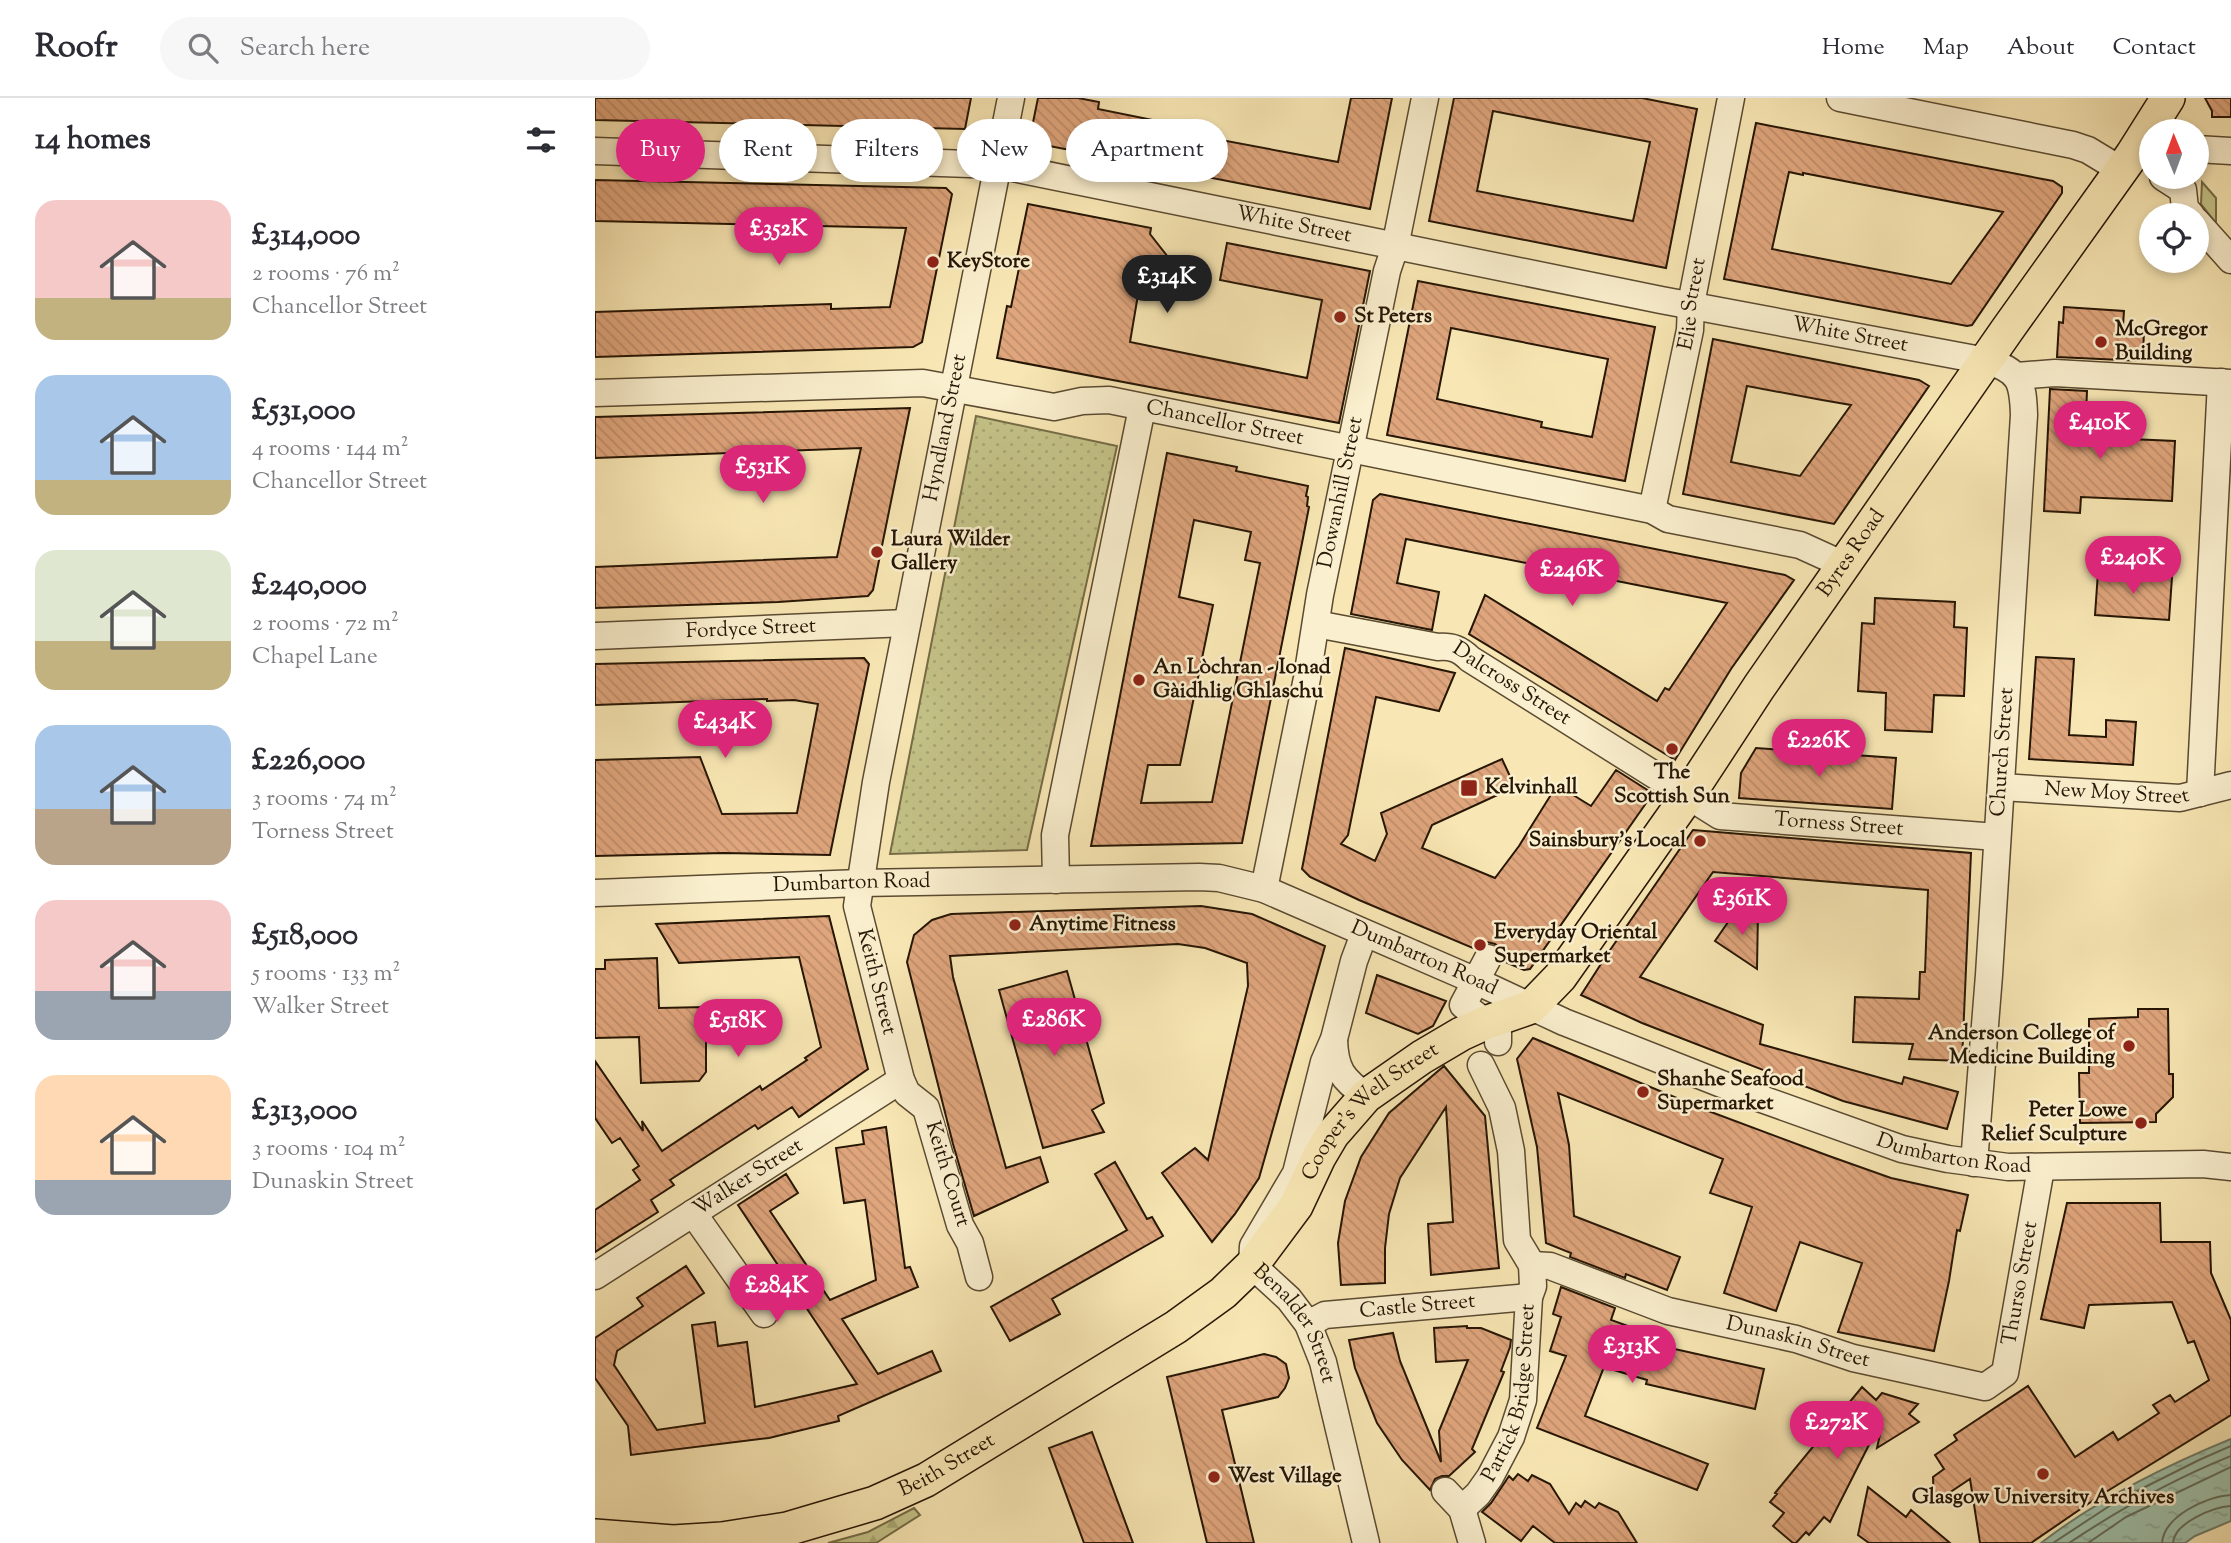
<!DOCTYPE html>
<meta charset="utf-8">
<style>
:root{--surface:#fff;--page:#f7f7f7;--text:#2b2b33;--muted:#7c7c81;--line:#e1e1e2;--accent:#db2777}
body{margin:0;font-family:"Sorts Mill Goudy",serif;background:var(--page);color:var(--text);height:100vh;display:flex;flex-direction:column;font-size:26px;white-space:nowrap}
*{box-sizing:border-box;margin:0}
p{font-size:23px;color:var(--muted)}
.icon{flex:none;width:38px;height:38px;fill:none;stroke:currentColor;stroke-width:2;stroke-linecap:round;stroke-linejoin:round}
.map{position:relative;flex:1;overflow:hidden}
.details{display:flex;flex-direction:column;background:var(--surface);width:595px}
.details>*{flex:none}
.top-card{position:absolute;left:21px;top:21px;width:665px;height:63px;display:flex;gap:14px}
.needle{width:46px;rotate:359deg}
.buttons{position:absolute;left:1544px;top:21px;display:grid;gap:14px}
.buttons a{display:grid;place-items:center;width:70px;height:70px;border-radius:50%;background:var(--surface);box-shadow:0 4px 10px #0003;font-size:35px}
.price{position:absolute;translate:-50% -60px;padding:0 16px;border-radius:24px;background:var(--accent);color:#fff;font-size:23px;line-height:46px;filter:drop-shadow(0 2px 4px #0008)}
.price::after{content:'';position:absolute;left:50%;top:42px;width:21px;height:16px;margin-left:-10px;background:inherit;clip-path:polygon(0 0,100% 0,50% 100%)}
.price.active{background:#222;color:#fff}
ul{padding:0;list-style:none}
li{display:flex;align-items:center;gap:21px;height:175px;padding:0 35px}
li span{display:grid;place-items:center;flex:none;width:196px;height:140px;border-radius:21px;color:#555}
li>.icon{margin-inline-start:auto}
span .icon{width:84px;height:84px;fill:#fffc;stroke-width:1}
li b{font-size:30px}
h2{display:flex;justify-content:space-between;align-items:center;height:84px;padding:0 35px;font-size:30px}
.tag{padding:0 24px;border-radius:32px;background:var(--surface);box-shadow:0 4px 10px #0003;font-size:24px;line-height:63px}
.tag.active{background:var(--accent);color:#fff}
header{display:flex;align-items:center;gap:42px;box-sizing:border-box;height:98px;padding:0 35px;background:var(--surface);border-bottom:2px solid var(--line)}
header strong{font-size:33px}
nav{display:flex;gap:38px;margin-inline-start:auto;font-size:24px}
.search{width:490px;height:63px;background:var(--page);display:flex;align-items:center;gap:18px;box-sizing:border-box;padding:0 24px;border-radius:38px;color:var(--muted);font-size:26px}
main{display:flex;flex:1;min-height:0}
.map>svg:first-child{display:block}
</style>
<header>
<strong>Roofr</strong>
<div class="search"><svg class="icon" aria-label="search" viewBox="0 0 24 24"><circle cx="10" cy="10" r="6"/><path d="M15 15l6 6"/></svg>Search here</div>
<nav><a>Home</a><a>Map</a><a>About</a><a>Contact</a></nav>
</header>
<main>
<section class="details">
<h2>14 homes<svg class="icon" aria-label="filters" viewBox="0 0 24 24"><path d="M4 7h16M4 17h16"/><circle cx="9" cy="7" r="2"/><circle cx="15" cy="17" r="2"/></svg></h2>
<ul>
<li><span style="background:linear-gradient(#f6c9c9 70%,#c2b280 0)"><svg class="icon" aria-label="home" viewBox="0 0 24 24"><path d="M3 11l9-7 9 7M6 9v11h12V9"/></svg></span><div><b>£314,000</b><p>2 rooms · 76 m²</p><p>Chancellor Street</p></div></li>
<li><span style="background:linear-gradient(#a9c7e8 75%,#c2b280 0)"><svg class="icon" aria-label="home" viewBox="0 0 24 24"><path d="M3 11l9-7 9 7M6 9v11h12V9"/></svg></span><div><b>£531,000</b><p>4 rooms · 144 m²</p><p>Chancellor Street</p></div></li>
<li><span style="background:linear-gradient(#dfe7d0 65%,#c2b280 0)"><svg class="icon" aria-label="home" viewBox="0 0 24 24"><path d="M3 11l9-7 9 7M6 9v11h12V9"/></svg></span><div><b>£240,000</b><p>2 rooms · 72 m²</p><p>Chapel Lane</p></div></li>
<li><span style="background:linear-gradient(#a9c7e8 60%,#b9a48a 0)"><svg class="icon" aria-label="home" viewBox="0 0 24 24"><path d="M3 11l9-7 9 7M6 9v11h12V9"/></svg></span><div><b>£226,000</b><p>3 rooms · 74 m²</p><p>Torness Street</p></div></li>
<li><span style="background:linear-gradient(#f6c9c9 65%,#9aa5b1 0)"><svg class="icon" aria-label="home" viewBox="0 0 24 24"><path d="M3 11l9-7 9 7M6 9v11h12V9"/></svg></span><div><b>£518,000</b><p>5 rooms · 133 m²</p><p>Walker Street</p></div></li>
<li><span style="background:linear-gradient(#ffd9b3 75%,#9aa5b1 0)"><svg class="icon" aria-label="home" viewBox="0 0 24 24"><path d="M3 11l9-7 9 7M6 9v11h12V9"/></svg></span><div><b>£313,000</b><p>3 rooms · 104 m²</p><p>Dunaskin Street</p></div></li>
</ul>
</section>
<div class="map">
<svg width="1636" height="1445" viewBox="0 0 1636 1445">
<defs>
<pattern id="forest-firs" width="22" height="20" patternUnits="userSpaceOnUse" patternTransform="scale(1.75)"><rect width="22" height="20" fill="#c4c388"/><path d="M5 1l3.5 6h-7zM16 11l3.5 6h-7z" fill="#a8a774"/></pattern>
<pattern id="park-dots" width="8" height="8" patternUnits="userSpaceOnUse" patternTransform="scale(1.75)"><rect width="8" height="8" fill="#c4c388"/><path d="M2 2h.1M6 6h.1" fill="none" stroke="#a8a774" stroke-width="1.8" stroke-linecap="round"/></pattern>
<pattern id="water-ripples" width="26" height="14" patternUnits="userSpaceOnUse" patternTransform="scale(1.75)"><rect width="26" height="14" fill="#9ec0aa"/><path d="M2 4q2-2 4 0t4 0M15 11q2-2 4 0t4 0" fill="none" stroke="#88a491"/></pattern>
<pattern id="building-back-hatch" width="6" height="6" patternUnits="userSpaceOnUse" patternTransform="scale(1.75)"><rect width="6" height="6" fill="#dfa57c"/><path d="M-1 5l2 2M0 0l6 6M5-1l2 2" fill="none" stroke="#bf8d6a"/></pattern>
</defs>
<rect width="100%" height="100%" fill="#f8e7b4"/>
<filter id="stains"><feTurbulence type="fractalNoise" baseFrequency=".00286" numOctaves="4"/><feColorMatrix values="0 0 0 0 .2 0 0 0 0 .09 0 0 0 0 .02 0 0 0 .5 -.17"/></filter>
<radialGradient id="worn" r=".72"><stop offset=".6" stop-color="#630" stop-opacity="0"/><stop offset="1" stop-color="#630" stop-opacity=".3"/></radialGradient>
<path fill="#c4c388" stroke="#756c46" stroke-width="2" d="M1607 84 1621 100V125L1606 106Z"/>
<path fill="url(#forest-firs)" stroke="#756c46" stroke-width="2" d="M319 1410 325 1417 281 1445H233L273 1434Z"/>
<path fill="url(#park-dots)" stroke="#756c46" stroke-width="2" d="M381 318 522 348 432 752 295 756Z"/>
<path fill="url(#water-ripples)" stroke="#6e7c68" stroke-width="2" d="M1636 1341V1423L1600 1438 1590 1445H1446C1503 1401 1570 1368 1636 1341Z"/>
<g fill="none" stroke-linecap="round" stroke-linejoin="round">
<path stroke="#626b58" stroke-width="2" d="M1458 1445 1522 1403 1604 1362 1636 1348
M1474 1445C1525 1411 1579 1381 1636 1358
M1493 1445 1531 1419 1636 1369
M1567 1445C1569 1418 1612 1398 1636 1397
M1578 1445C1579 1425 1618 1409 1636 1408"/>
</g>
<path fill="url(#building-back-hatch)" stroke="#261605" stroke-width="2" fill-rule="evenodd" d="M0 0H376L370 31 0 22Z
M443 0H483L504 4 503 11 627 36 626 42 743 64 756 0H797L775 111 434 44Z
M859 0H1047L1102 11 1071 170 834 123ZM898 13 1055 44 1038 123 882 93Z
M1610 0H1636V19H1617V13Z
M1161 25 1458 83 1467 89V95L1377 227 1372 228 1129 181ZM1194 74 1208 77V75L1408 114 1356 186 1177 151Z
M0 82 351 90 357 96 327 244 318 249 0 259V214L236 206V211L295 209 311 130 0 123Z
M433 106 556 130 555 136 573 159 571 173 559 181 546 179 535 244 712 280 727 202 625 182 632 145 775 173 744 325 402 260 412 208 416 209 424 170 420 169Z
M823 183 1060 229 1030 383 792 337ZM856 230 1013 261 997 339 946 329 947 324 842 301Z
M1469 209 1529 213 1528 228 1549 229 1548 263 1462 259 1464 224 1468 225Z
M1118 241 1324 282 1334 288 1239 426 1088 396ZM1152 288 1227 302 1256 307 1205 378 1136 364Z
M1455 291 1492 293 1490 339 1580 343 1577 403 1486 399 1485 415 1449 413Z
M315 310 278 492 273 498 183 504 0 510V469L242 459 266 350 0 360V319Z
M572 355 642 369 641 373 713 388 711 398 713 399 712 408 714 409 708 440 647 745 496 748ZM599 422 656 434 650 462 665 465 617 704 546 705 553 667H585L618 507 584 499Z
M785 396 1190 477 1199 482 1136 571 1080 662 874 536 890 497 1062 603 1070 590 1074 592 1132 505 811 441 802 485 844 494 837 532 756 516 778 402Z
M1503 474 1577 479 1574 522 1500 517Z
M1280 500 1360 504 1359 529 1372 530 1369 598 1339 597 1337 634 1290 632 1291 595 1263 593 1267 525 1279 526Z
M750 550 860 575 844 613 781 599 753 737 746 746 780 763 792 736 786 715 907 661 920 689 837 727 827 750 900 780 924 748 962 687 996 708 1021 672 1054 693V701L935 871 929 872 908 863 907 852 900 846 892 844 880 851 764 802 715 779 707 771Z
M1441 559 1479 561 1474 637 1511 639V622L1541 624 1538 667 1434 661Z
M269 560 274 566 235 757 129 755 0 758V662L105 659 127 716 202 715 223 606 199 602 172 603V601L0 607V566Z
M1161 650 1301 660 1297 711 1144 700 1146 675Z
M1098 732 1376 755 1367 963 1314 961 1318 946 1258 944 1260 899 1324 901 1325 874H1330L1333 792 1118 774 1045 879 1168 927 1165 946 1307 986 1309 979 1363 994 1352 1031 1248 1003 1047 925 986 897 1013 855Z
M606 808 657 816 730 848 664 1080 640 1116 617 1144 567 1075 600 1050 613 1062 653 888 652 865 610 850 583 846 355 858 358 879 411 1070 445 1059 453 1084 379 1118 358 1046 312 864 319 837 337 822 356 816Z
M1140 814H1163L1162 871 1120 843Z
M234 818 273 971 204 1019 197 1009 163 1031 160 1027 75 1082 79 1087 56 1102 63 1114 0 1154V1112L45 1082 38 1072 44 1068 25 1040 17 1045 0 1020V963L48 1033 47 1023 67 1053 165 988 167 992 212 962 210 960 226 949 204 859 84 865 61 826Z
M62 860 64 910 111 909V974L104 983 46 985 44 939 0 940V871H10V862Z
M472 873 509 1005 497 1012 509 1034 448 1050 404 892Z
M782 877 851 903 838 928 823 936 771 915Z
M1543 911H1573L1574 976H1578V999L1561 1016V1024L1485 1025 1484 975H1494V921L1543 919Z
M938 940 1108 1011 1234 1058 1296 1080 1373 1097 1365 1133 1362 1132 1354 1183 1339 1253 1243 1234 1267 1165 1205 1144 1181 1213 1129 1195 1157 1109 1115 1095 1128 1061 963 995 974 1047 979 1118 1085 1159 1072 1192 1031 1176 1030 1180 975 1159 976 1155 951 1145 942 1049 922 961Z
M849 968 890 1018 904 1170 836 1177 833 1126 858 1124 851 1009 805 1080 794 1116 790 1150V1185L746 1187 743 1145 750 1103 766 1059 794 1015Z
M291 1029 310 1170 315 1169 323 1189 247 1221 283 1276 337 1253 346 1273 243 1318 244 1323 174 1340 36 1357 33 1328 0 1280V1240L48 1208 42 1200 91 1168 109 1195 22 1253 19 1267 62 1332 110 1325 97 1227 120 1224 123 1248 152 1244 160 1309 262 1286 143 1107 191 1076 203 1095 175 1113 235 1202 281 1182 270 1102 249 1105 241 1050 269 1046 267 1033Z
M520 1064 552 1121 557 1119 568 1138 457 1201 465 1216 415 1243 396 1209 532 1132 500 1076Z
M1472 1105H1565L1566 1144H1615L1616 1175 1636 1222V1317L1506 1397 1436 1445H1385L1375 1381 1339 1405 1338 1379 1349 1371 1340 1357 1362 1342 1359 1337 1433 1288 1480 1359 1518 1334 1523 1342 1564 1315 1558 1307 1575 1297 1580 1304 1614 1282 1599 1243 1593 1245 1577 1204 1494 1207 1489 1230 1446 1221Z
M966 1189 1020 1210 1016 1222 1047 1233 1044 1243 1169 1271 1160 1311 1051 1286 1052 1282 1009 1269 990 1318 1113 1366 1102 1392 942 1330 971 1258 955 1253 966 1219 958 1216Z
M872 1228V1230H886L916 1242 915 1249 906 1273 909 1274 877 1351 880 1354 854 1378H847L840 1381 835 1392 807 1362 782 1325 760 1270 754 1242 798 1235 805 1263 846 1364 844 1333 873 1262 841 1264 839 1230Z
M669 1256 681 1259 691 1266 694 1280 690 1290 683 1299 627 1312 659 1445H612L572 1279Z
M1267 1289 1281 1302 1287 1295 1323 1306 1314 1316 1324 1324 1282 1350 1286 1332 1282 1331 1235 1424 1229 1419 1214 1437 1211 1434 1201 1445H1198L1178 1428 1189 1415 1175 1404 1182 1396 1180 1395Z
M497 1334 538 1445H489L454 1350Z
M923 1376 933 1383 937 1377 955 1386 974 1416 981 1405 986 1409 990 1403 1000 1410 1004 1405 1023 1414 1042 1445H960L938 1428 926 1443 887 1414 896 1405 914 1378 918 1382Z
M1273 1389 1311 1419 1316 1412 1355 1445H1274L1263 1437Z"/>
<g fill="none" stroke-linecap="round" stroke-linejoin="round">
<defs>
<g id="minor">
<path d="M1245 0 1478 47 1493 52 1526 72"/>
<path d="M1601 51 1636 53"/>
<path id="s1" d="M0 53 403 67 1066 202 1391 263C1425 272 1428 284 1429 317L1394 877 1379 1065"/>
<path d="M1568 79 1588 92 1590 110 1596 117"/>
<path d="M1601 123 1636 162"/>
<path d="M1422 278 1460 275 1636 285"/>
<path id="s2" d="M0 295 328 285 459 309 487 303 514 302 1057 412 1073 421 1205 447 1249 467"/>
<path id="s3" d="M1057 412 1095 232 1096 206 1136 0"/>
<path id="s4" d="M721 526 843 549C857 548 865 551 875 561L1125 718 1402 739"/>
<path id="s5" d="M0 538 312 525"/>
<path id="s6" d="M1406 689 1585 700 1636 687"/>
<path d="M1605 695 1626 284"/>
<path d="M461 782 460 737 547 310"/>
<path id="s7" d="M669 791 712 580 725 497 792 173 800 149 830 0"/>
<path id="s8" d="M0 795 265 785 604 779 624 780 669 791 881 883 969 924 1147 994 1307 1051 1353 1061 1413 1069 1608 1066 1636 1069"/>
<path id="s9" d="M769 836 759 863 739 941 729 964 701 1075 658 1148 657 1167 694 1201 713 1226 728 1264 771 1445"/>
<path d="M893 860 868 907 903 934V944"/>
<path d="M739 942C740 971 747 981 771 998"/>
<path d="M98 1115 169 1216"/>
<path id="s10" d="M937 1167 955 1168 1073 1213 1201 1241 1258 1260 1390 1289 1410 1275 1446 1070"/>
<path id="s11" d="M0 1178 306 982"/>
<path id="s12" d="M384 1179 375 1145 365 1127 331 1010 312 995 306 982 262 808 281 684 416 0"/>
<path id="s13" d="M713 1226 730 1217 934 1199"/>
<path d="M850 1393 867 1411 877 1445"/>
<path id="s14" d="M867 1411 883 1396 895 1379 916 1339 928 1302 934 1199 938 1188 937 1167 922 1142 916 1053 907 1010 886 967"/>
</g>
<g id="major">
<path id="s15" d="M0 1438 78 1444 127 1441 192 1431 280 1405 331 1382 581 1229 628 1195 657 1167 701 1108 724 1059 737 1037 771 998 827 959 866 936 890 925 936 909 965 879 1092 699 1164 589 1412 232 1537 57 1573 0"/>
</g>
</defs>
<use href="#minor" stroke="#5a4a31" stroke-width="29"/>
<use href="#major" stroke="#261605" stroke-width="36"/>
<use href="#minor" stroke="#faefce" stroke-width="26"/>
<use href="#major" stroke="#f8e7b4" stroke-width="33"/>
</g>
<g fill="#8f2418" stroke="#faefce" stroke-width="2.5">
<circle cx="338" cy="164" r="7"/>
<circle cx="745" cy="219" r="7"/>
<circle cx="1506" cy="244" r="7"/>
<circle cx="282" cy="454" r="7"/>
<circle cx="544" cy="582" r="7"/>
<circle cx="1077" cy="651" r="7"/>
<rect x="865" y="681" width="18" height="18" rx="3.5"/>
<circle cx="1105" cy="743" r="7"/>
<circle cx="420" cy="827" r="7"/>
<circle cx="885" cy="847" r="7"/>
<circle cx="1534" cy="948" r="7"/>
<circle cx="1048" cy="994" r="7"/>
<circle cx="1546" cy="1025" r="7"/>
<circle cx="1448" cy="1376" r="7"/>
<circle cx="619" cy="1379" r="7"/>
</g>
<g text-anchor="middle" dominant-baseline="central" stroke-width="5" stroke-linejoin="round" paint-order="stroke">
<g font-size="21" fill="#261605" stroke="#faefce">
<text stroke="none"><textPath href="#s1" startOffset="705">White Street</textPath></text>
<text stroke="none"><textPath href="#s3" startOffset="210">Elie Street</textPath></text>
<text stroke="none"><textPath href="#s1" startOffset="1272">White Street</textPath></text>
<text stroke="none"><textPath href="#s2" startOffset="635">Chancellor Street</textPath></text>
<text stroke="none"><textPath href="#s12" startOffset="882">Hyndland Street</textPath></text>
<text stroke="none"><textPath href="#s7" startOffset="404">Dowanhill Street</textPath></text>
<text stroke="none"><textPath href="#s15" startOffset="1682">Byres Road</textPath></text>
<text stroke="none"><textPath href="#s5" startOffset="156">Fordyce Street</textPath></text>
<text stroke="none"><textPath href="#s4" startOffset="208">Dalcross Street</textPath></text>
<text transform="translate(1408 654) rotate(-86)">Church Street</text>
<text stroke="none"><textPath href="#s6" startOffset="116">New Moy Street</textPath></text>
<text stroke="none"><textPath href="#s4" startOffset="574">Torness Street</textPath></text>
<text stroke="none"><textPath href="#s8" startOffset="257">Dumbarton Road</textPath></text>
<text stroke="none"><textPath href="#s8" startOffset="845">Dumbarton Road</textPath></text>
<text transform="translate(281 884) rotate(76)">Keith Street</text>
<text stroke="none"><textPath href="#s15" startOffset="929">Cooper's Well Street</textPath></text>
<text stroke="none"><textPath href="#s8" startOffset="1412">Dumbarton Road</textPath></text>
<text transform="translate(352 1076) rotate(73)">Keith Court</text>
<text stroke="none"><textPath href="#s11" startOffset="182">Walker Street</textPath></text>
<text stroke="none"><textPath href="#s10" startOffset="586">Thurso Street</textPath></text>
<text stroke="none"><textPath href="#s13" startOffset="112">Castle Street</textPath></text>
<text stroke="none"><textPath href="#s9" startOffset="427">Benalder Street</textPath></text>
<text stroke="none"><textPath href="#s10" startOffset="278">Dunaskin Street</textPath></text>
<text stroke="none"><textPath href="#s14" startOffset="131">Partick Bridge Street</textPath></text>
<text stroke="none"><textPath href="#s15" startOffset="366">Beith Street</textPath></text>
</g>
<g font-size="21" font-weight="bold" fill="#261605" stroke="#faefce" text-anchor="start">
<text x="352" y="164">KeyStore</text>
<text x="759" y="219">St Peters</text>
<text x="1520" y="232">McGregor<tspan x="1520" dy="24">Building</tspan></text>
<text x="296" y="442">Laura Wilder<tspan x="296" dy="24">Gallery</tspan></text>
<text x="558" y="570">An Lòchran - Ionad<tspan x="558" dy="24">Gàidhlig Ghlaschu</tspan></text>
<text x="1077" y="675" text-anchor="middle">The<tspan x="1077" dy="24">Scottish Sun</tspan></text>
<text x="890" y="690">Kelvinhall</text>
<text x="1091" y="743" text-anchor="end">Sainsbury's Local</text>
<text x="434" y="827">Anytime Fitness</text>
<text x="899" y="835">Everyday Oriental<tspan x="899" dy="24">Supermarket</tspan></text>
<text x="1520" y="936" text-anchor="end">Anderson College of<tspan x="1520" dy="24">Medicine Building</tspan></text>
<text x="1062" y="982">Shanhe Seafood<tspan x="1062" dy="24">Supermarket</tspan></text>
<text x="1532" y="1013" text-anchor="end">Peter Lowe<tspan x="1532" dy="24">Relief Sculpture</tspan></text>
<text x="633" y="1379">West Village</text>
<text x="1448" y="1400" text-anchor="middle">Glasgow University Archives</text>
</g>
</g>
<rect width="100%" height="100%" filter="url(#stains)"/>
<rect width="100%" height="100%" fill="url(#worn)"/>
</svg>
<div class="buttons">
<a><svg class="needle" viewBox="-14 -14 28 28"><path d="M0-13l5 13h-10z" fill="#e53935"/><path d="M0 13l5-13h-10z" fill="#7c7c81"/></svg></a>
<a><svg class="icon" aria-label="locate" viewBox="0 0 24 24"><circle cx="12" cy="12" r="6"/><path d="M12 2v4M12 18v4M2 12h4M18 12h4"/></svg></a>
</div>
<b class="price" style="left:184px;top:169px">£352K</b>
<b class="price active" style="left:572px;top:217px">£314K</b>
<b class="price" style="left:1505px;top:363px">£410K</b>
<b class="price" style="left:168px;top:407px">£531K</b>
<b class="price" style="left:1538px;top:498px">£240K</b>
<b class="price" style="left:977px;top:510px">£246K</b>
<b class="price" style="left:130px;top:662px">£434K</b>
<b class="price" style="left:1224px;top:681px">£226K</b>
<b class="price" style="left:1147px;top:839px">£361K</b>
<b class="price" style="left:459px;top:960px">£286K</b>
<b class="price" style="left:143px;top:961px">£518K</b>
<b class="price" style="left:182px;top:1226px">£284K</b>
<b class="price" style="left:1037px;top:1287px">£313K</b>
<b class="price" style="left:1242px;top:1363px">£272K</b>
<div class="top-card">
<a class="tag active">Buy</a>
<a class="tag">Rent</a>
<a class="tag">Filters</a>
<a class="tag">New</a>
<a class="tag">Apartment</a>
</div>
</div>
</main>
